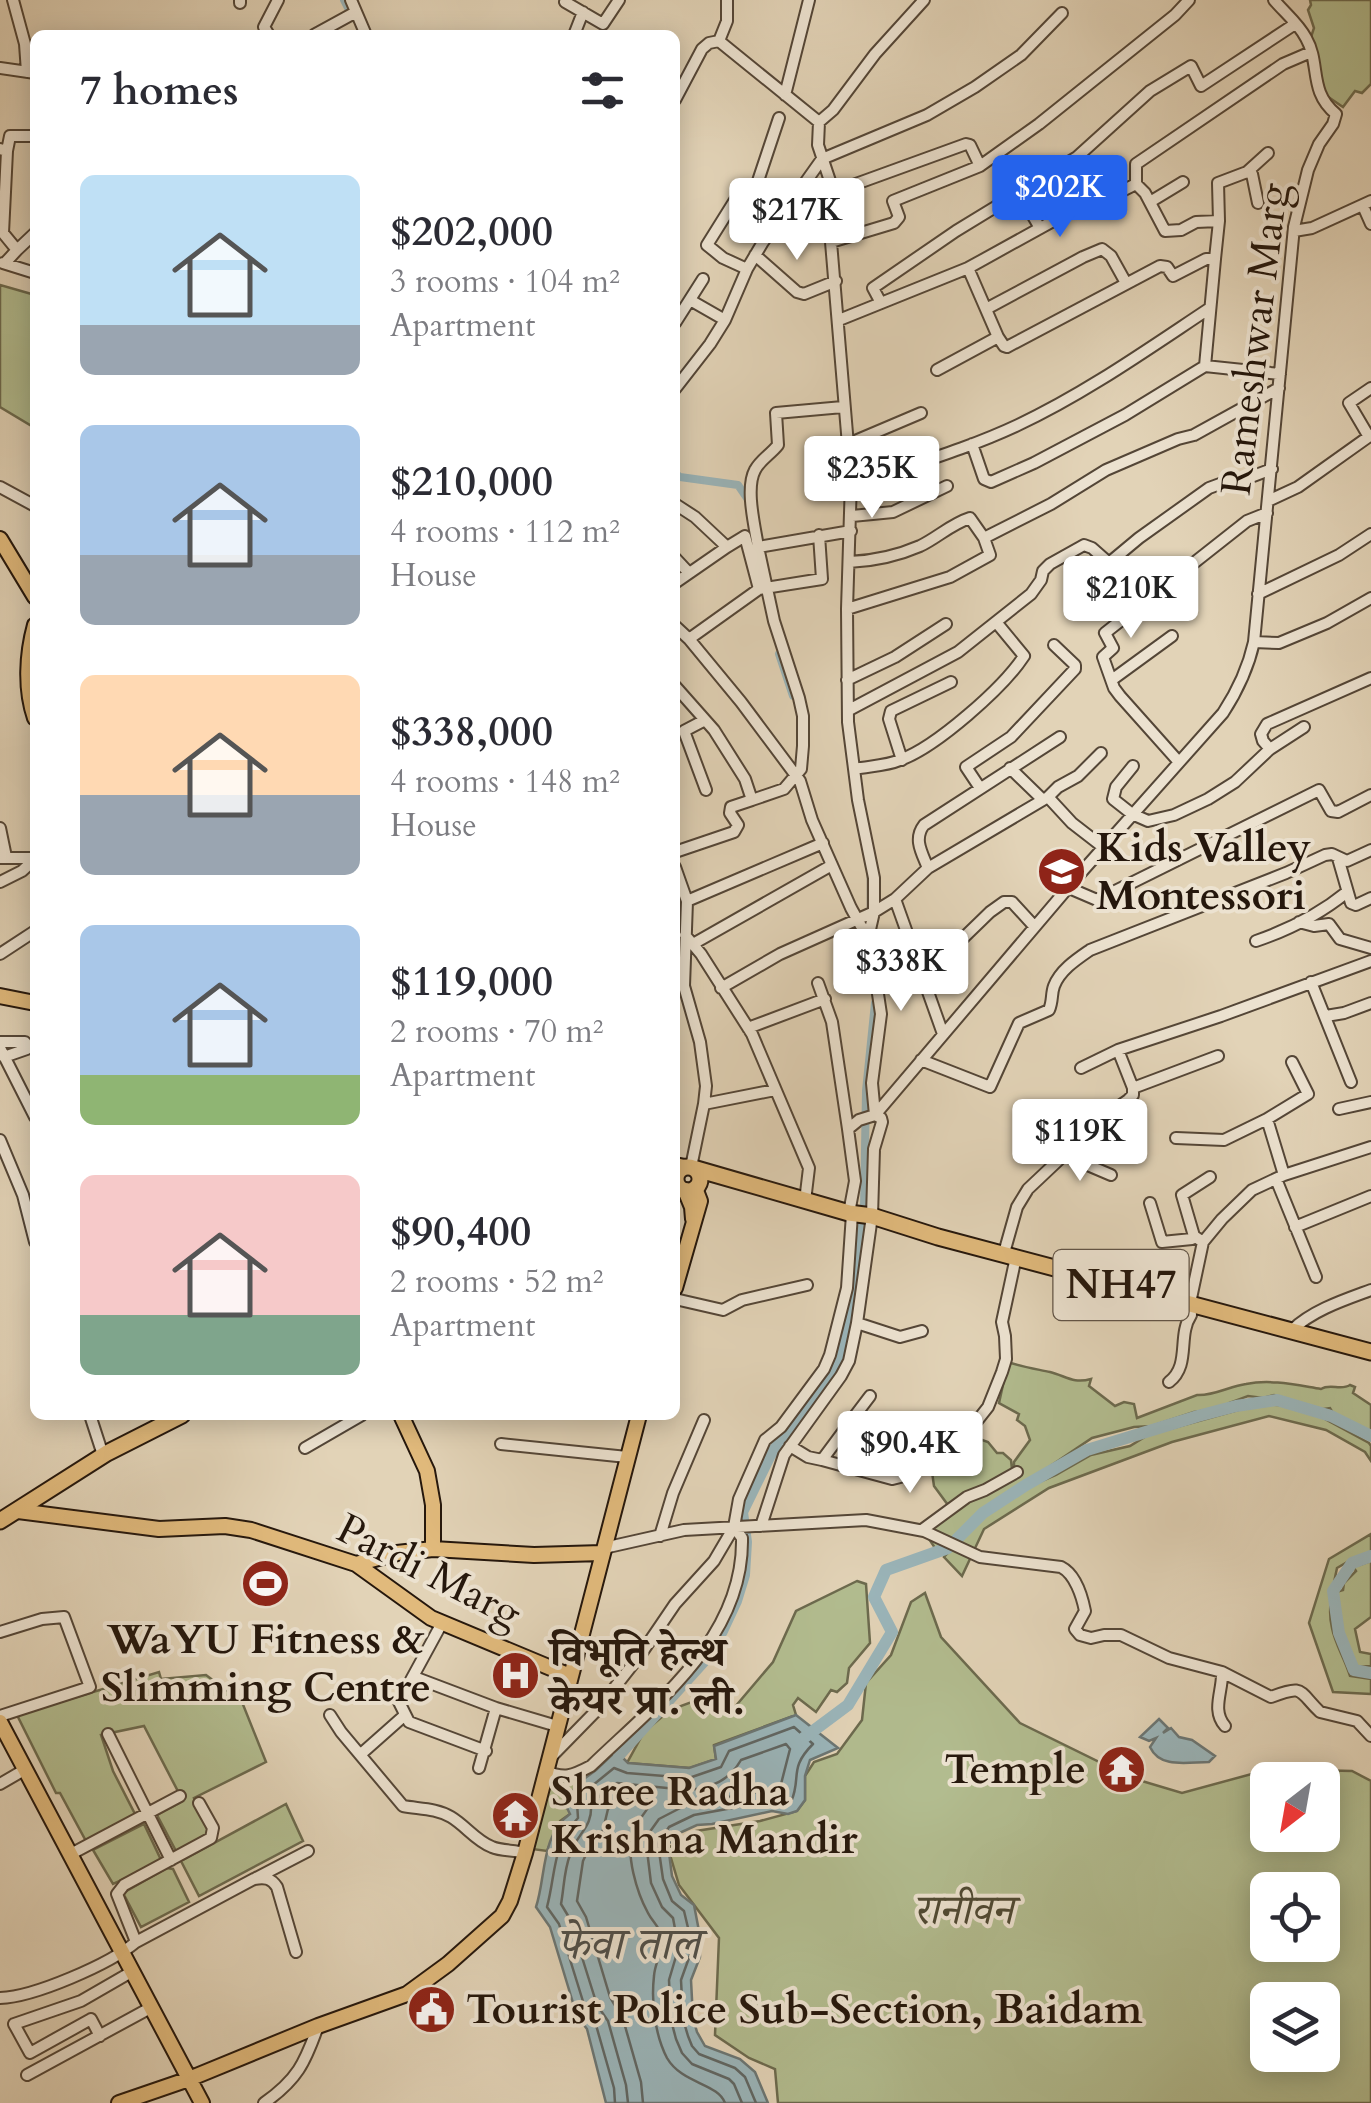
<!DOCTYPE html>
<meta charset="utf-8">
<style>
:root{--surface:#fff;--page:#f2f2f3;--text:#2b2b33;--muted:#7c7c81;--accent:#2563eb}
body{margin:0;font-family:Cardo,"Noto Serif Devanagari",serif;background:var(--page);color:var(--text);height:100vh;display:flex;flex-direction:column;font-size:38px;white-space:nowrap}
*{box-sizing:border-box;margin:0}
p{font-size:32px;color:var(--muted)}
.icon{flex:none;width:55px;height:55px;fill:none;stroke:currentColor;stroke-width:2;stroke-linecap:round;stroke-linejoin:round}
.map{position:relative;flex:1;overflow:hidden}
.sheet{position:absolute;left:30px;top:30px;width:650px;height:1390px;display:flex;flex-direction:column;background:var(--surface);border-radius:15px;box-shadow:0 5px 25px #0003}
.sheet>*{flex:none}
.needle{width:65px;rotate:211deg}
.controls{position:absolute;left:1250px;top:1762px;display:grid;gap:20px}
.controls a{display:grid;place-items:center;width:90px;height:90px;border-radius:15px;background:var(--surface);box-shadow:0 5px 25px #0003;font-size:50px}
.price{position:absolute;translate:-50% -85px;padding:0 22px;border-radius:10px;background:#fff;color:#222;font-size:32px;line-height:65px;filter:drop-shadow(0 2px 5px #0008)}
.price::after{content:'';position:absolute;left:50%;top:60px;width:30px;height:22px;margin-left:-15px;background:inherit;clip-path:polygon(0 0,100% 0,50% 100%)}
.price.on{background:var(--accent);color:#fff}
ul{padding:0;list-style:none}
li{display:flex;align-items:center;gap:30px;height:250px;padding:0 50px}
li span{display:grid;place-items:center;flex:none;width:280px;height:200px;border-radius:15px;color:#555}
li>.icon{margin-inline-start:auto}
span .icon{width:120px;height:120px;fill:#fffc;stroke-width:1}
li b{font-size:42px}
h2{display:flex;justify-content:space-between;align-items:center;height:120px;padding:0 50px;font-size:42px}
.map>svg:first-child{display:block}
</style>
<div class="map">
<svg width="1371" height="2103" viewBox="0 0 1371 2103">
<rect width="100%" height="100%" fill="#e2d3b7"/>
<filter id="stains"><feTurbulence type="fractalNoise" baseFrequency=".002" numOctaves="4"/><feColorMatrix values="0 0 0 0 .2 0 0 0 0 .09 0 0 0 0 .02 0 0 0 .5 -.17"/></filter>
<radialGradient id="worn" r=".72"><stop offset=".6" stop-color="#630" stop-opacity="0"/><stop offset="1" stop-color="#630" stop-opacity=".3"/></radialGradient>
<path fill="#b2bc8f" stroke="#6c6a4e" stroke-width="2.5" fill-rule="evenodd" d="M1310 0H1371V84L1362 93 1355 91 1343 107 1321 92 1310 40 1314 28 1308 10 1311 5Z
M0 285 35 295V428L0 407Z
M1008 1362C1022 1367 1036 1369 1050 1372 1066 1376 1073 1384 1091 1379L1089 1386 1115 1406 1124 1402 1134 1404 1137 1418 1197 1395C1214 1396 1230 1386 1246 1384 1271 1379 1296 1385 1321 1389 1330 1383 1341 1391 1350 1385L1355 1387 1353 1393 1371 1405V1434L1336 1418 1330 1408 1317 1410 1274 1395 1263 1398 1248 1396 1229 1403 1222 1408 1194 1412 1152 1426 1134 1427 1092 1438 988 1508 947 1547 937 1551 925 1533 948 1513 1014 1475V1462L1030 1440 1025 1426 1017 1420 1019 1414 999 1403Z
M1260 1404 1294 1406 1312 1412 1369 1443 1371 1446V1461L1365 1452 1326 1430 1269 1416 1172 1442 1049 1488 984 1529 962 1576 944 1557 983 1516 1030 1486 1056 1475 1091 1455 1130 1446 1148 1435Z
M971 1436 988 1442 997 1453H1003L1011 1460 1012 1469 948 1505 934 1486 932 1472Z
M1371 1534V1552L1351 1560 1337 1568C1333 1588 1327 1608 1332 1628 1335 1644 1345 1659 1350 1676L1371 1679V1694L1333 1692 1309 1623 1329 1559Z
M1371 1561V1617L1355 1629 1360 1652 1371 1654V1666L1356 1667C1345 1646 1336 1621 1337 1599L1334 1595 1336 1592 1343 1590 1344 1583 1356 1571 1354 1568 1356 1564 1360 1565Z
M857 1581 866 1584 870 1643 849 1668 847 1683 837 1692 831 1690 816 1712 798 1698 793 1705 796 1715 714 1745 716 1759 690 1768 627 1763 644 1732 670 1710 705 1697 734 1708 773 1662 796 1611Z
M925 1593 941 1637 1020 1723 1132 1778 1182 1793 1270 1769 1352 1771 1371 1781V2103H778L775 2069 749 2058 715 2035 719 1938 679 1885 668 1848 696 1831 760 1821 797 1811 805 1800V1776L814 1762 837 1754 862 1720 866 1683 891 1655 911 1602ZM1268 1780H1322V1835H1268ZM1268 1890H1322V1945H1268ZM1268 2000H1322V2055H1268Z
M159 1672 161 1679 206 1675 242 1702 266 1762 194 1798 211 1830V1834L176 1851 157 1815 183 1801 144 1726 101 1735 113 1771 136 1816 86 1841 60 1793H56L17 1715Z
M581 1774 583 1780 577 1784 570 1814 560 1821 547 1851 532 1849 550 1783Z
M286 1804 303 1841 199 1896 181 1861Z
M144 1824 162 1862 113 1884 93 1850Z
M167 1868 173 1869 189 1902 141 1927 123 1893Z"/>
<path fill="#9ab5ba" stroke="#6b7674" stroke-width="2.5" d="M796 1715 838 1748 810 1760 805 1776V1800L797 1811 788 1814 772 1811 712 1824 697 1825 675 1835 668 1845 672 1876 681 1895 694 1905 699 1931 700 1957 691 1980 693 2018 697 2032 705 2046 740 2059 755 2072 768 2103H606L587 2029 577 2016 550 1927 536 1907C546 1877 541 1834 570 1814L565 1804 577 1784 596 1770 616 1751 628 1763 689 1768 716 1759 714 1746Z
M1159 1719 1168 1728 1163 1733 1171 1728 1179 1737 1192 1740 1215 1756 1209 1762C1188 1762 1160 1769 1150 1747L1156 1738 1149 1741 1140 1737Z"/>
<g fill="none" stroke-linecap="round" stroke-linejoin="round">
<path stroke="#606663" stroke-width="2.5" d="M615 2103 614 2088 596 2025 586 2011 559 1924 547 1907C556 1873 552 1845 578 1818L577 1803 582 1794 614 1768 627 1773 689 1778 721 1767 729 1751 794 1727 813 1744C788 1769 802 1777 791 1802L770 1801 694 1815 669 1827 658 1844 663 1879 672 1901 684 1911 689 1932 690 1955 681 1980 683 2019 688 2036 692 2046 699 2054 735 2068 745 2077 756 2103
M628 2103 626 2085 608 2021 597 2005 570 1919 561 1904C564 1888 564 1870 570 1855 577 1832 593 1829 591 1803L617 1783 687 1790C711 1788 729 1781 741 1760L786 1744 790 1749 780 1788 688 1804 659 1819 649 1833 646 1842 651 1883 662 1907 673 1918 676 1934 677 1953 669 1980 671 2020 676 2039 682 2053 692 2064 729 2079 734 2084 742 2103
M643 2103 641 2082 623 2019 610 1997 586 1917 577 1901 583 1861 590 1846 603 1830 608 1809 620 1800 645 1802 649 1806C644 1815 636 1822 633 1832 625 1854 637 1893 648 1913 653 1923 660 1926 662 1939 663 1952 655 1962 654 1976 651 2002 655 2035 667 2058 682 2084 718 2083 725 2103"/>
<path stroke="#6b7674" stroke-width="2.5" d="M868 908V873"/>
<path stroke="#9ab5ba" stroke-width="8" d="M344 0 353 18
M675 473 680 477 738 485 749 501
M779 654 793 696
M855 928 869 959
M864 1208 866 1091 875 1003"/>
<path stroke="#9ab5ba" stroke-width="12" d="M1371 1556 1352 1563 1333 1591 1339 1633 1354 1670 1371 1673
M801 1740 848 1705 892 1632 874 1597 886 1570 948 1548 983 1513 1026 1485 1087 1450 1198 1416 1236 1406 1277 1400 1331 1416 1371 1436
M619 1755 703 1662 722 1631 736 1601 744 1575 746 1542 742 1512 770 1455 821 1391 842 1360 860 1269 864 1220"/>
<defs>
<path id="minor" d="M13 0 25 44 27 72
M240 0V3
M351 0 366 35
M565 2 603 24 619 0
M269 35 264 27 278 0
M314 35 356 12
M574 35 583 12
M719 41 727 21V0
M0 68 35 73
M785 95 809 0
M675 100 702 49 709 43 719 41 819 122 818 145 831 184V242L851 481 847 609 848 722 858 800 874 878V912L780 954 721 988
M779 118 754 193 782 215
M819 122 833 110 875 54 924 0
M0 149 7 151 3 233 17 250 5 263
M7 151 10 136H35
M1247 172 1252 174 1258 203
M742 189 707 245 723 258 747 269
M831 193 966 144 970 145 980 166
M1020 194 1040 228
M1150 202 1183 182
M1363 206 1371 224
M1219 221 1218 183 1247 172 1268 153
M1294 231 1312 228 1371 201
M831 242 894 223 899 217 893 201 980 166 1039 124 1175 15 1189 0
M17 250 35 233
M755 255 797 292 804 294 836 281
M1215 259 1219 221 1196 222 1181 230 1165 231 1145 193 1136 184V164L1283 64 1311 52
M3 263 35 273
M968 268 998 337 1004 346 1007 347 1160 266 1167 267 1173 276 1206 259H1215L1205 366 1280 374
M690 300 725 320
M881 303 873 288 956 231 1077 157 1150 91 1191 66 1201 86 1295 24
M986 309 1083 257 1102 249 1111 256 1126 283
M839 320 968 268 1091 200 1122 191 1136 184
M675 323 703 279
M937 370 998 337
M675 389 710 344 725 320 747 269 763 242 822 159 927 115 975 87 1021 55 1062 13
M1369 437 1349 403 1371 388
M848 444 921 413
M972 444 984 479 991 482 1034 463 1125 415 1205 366
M851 486C907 466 965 450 1018 425 1086 393 1148 349 1210 308
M0 487 35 506
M1268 501 1298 487 1371 435
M675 504 695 517 727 547 745 536 759 589
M852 516 893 512 947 486
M758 547C755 527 745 488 755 470 760 460 771 454 778 445L776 413 843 407
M675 558 689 573
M849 562C874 561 897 556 920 546 937 538 951 524 970 518L984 538 1051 504 1106 470 1178 439 1194 435 1279 388
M675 583 727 547
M1258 594 1339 555 1371 534
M847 609 950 577 990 555 984 538
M675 626 689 639 741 702 800 781 812 820 851 908 861 926 869 934 881 1014 872 1083 875 1115 881 1118 882 1122 874 1149 872 1216 857 1323 849 1361 841 1376 784 1455 761 1526
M689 639 759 589 822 579 819 535
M1254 642 1279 643 1327 623 1371 598
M1113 679 1172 636
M847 680 895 657 946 624
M675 686 714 730 745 779 752 800 784 789 801 769 803 746V716L799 698 774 621 758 547 851 531
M849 710 958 652 1031 594 1041 580 1043 571 1050 564 1084 545 1092 548 1109 563 1139 538 1209 488 1228 481 1248 478 1272 469
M705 720 684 731 706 790
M1270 749 1263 741 1261 734 1267 724 1371 678
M902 760 889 719 891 711 951 682
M1178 761 1120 696 1114 688 1103 657 1113 648 1105 633 1247 521 1267 513
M1133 766 1116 787 1113 799 1132 814 1148 821 1174 815 1208 799 1235 782 1270 749 1304 727
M1010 768 1042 799
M855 769C869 766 886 766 900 760 936 747 1003 688 1024 656L996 622
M980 788 966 767 1011 737 1075 669V665L1054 645
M1048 797 1058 787 1078 776 1101 753
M0 828 6 857
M675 852 734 832 738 825 730 813 731 807 752 800
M0 858H35
M1338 858 1351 903 1356 905 1371 898
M675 867 687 901 684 986 700 1042 706 1086 704 1104 691 1167
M928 868 1048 797 1072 823 1103 847
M0 882 22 871 35 859
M1069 888 1097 900 1319 790 1331 811 1338 812 1371 795
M687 901 823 843
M1299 922 1314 926 1329 924 1340 939 1371 948
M869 934 874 912 895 899
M685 935 701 954 752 1034 809 1168 805 1201
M1256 941C1288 930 1320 914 1347 892
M693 944 832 865
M0 954 35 931
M923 977 990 912 1004 902H1012L1034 926
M1311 982 1351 1082
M818 983 832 1022 848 1129
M1326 1016 1344 1013 1371 1003
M748 1028 825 999
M943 1034 895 899 928 868C922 853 913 839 924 825L1060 737
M0 1042H25L28 1046 27 1049 4 1057
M0 1048 35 1117
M1118 1050 1133 1088
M921 1060 990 1087 1019 1023 1049 1010C1053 1001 1051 994 1054 986 1060 970 1077 959 1090 950L1286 873 1325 855 1332 854 1347 861 1371 850
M1081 1068 1118 1050 1221 1016 1371 961
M704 1104 775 1090
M1339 1109 1371 1102
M875 1115 1078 876 1223 713C1238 690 1248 669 1254 642L1294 227 1308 170 1319 144 1333 124 1336 114C1308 91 1321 64 1306 38 1299 24 1284 12 1274 0
M1176 1138 1224 1140 1267 1119
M0 1140 23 1195 35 1242
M1064 1155 1111 1175
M1284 1175 1371 1147
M1276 1179 1316 1277
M1150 1203 1162 1242 1192 1239 1194 1236
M849 1213 855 1181 848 1129 859 1120 875 1115
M1295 1227 1371 1196
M1203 1242 1194 1236 1182 1195 1210 1177
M1004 1253 1017 1207 1028 1189 1064 1155 1077 1135 1128 1100 1133 1095V1088L1218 1056
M675 1299 723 1310 742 1300 807 1285
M857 1323 900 1337 922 1331
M1292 1330C1313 1310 1344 1300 1371 1290
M1169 1382C1191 1365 1177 1336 1191 1315L1190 1303 1203 1242 1222 1219 1252 1190 1284 1175 1267 1119 1308 1094 1292 1062
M90 1415 103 1455
M851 1421 870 1396
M501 1444 627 1457
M790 1446 808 1457 822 1460 851 1421 900 1431 961 1429 973 1426 988 1407 1002 1372 1006 1359 1005 1336 1002 1322 1016 1257
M305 1448 362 1415
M822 1460 892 1479C923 1474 950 1450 972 1428
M922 1530 967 1497 985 1490 1017 1472
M660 1536 673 1493 704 1420
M604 1548 684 1530 866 1520 924 1531 980 1557 1061 1567C1075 1574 1082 1596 1085 1611L1075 1629 1080 1635 1091 1638 1104 1635H1121L1169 1658 1222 1672 1271 1697C1305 1684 1298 1691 1320 1712L1357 1721 1371 1736
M442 1623 399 1702 409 1722 486 1751
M0 1632 42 1619 64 1617 90 1687 0 1716
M1222 1672C1223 1691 1211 1710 1225 1726
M414 1677 496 1708 557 1726
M330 1715 341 1732 403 1806C419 1809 436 1808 451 1817 466 1826 476 1841 492 1847 501 1851 514 1850 525 1853
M108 1734 171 1860
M361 1754 405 1715
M553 1755 597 1710 641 1654 675 1604 714 1561 734 1527 739 1499 765 1440 781 1427 824 1369 830 1355 847 1288 852 1214
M479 1768 496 1708
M545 1771C565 1779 572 1776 591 1766 656 1703 744 1638 742 1538L734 1527
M0 1784 24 1770
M71 1854 180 1796
M256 1878 308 1851
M136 1942 117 1894 124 1885 211 1838 213 1828 199 1803
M0 1998C34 1997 110 1964 136 1942L254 1879C265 1877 271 1878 277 1887L296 1952
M100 2036 91 2019 30 2053 14 2024 81 2001 133 1971
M27 2075 152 2007
M264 2103C297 2080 305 2063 318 2026"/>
<path id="major" d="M0 539 35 597
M35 625C27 654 25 689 35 718
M0 996 35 1003
M675 1165 685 1167
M685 1190 692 1207 693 1219
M675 1288 700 1201 695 1188
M401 1415 427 1471 433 1505V1549
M18 1511 159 1529 225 1526 251 1530 356 1564 431 1618 570 1676
M356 1564 397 1553 433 1549 534 1555 602 1553
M0 1722 202 2103
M119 2103 189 2079 318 2026 407 1994 448 1964 502 1916 510 1901 525 1853 639 1415"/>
<path id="highway" d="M676 1179a12 12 0 1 1 24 0a12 12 0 1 1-24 0Z
M693 1168 849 1213 872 1216 938 1237 1371 1352
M0 1521 107 1453 182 1415"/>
</defs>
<use href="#minor" stroke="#544637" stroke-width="14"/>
<use href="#major" stroke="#25170c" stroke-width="18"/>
<use href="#highway" stroke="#25170c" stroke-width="19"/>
<use href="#minor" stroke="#ece2d0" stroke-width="10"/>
<use href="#major" stroke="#e1ba7c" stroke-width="14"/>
<use href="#highway" stroke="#e1ba7c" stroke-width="15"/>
</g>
<defs>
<symbol id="school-disc" viewBox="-11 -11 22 22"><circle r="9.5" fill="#8f2418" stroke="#ece2d0"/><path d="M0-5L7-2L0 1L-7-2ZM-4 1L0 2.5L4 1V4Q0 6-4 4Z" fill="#fff"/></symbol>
<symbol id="stadium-disc" viewBox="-11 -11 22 22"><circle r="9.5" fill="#8f2418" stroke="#ece2d0"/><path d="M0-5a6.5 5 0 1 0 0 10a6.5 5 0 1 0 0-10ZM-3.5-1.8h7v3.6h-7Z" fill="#fff"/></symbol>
<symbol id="hospital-disc" viewBox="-11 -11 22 22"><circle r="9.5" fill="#8f2418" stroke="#ece2d0"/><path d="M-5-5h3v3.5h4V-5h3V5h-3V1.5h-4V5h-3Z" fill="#fff"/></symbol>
<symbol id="temple-disc" viewBox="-11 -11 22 22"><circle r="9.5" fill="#8f2418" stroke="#ece2d0"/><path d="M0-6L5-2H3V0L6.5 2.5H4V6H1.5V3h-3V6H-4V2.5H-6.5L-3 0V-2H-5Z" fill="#fff"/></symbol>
<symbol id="civic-disc" viewBox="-11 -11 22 22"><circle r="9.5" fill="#8f2418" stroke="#ece2d0"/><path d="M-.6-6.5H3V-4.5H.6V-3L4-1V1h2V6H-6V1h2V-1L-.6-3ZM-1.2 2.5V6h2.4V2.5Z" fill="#fff"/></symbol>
</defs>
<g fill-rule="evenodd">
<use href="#school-disc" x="1034" y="844" width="55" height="55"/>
<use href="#stadium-disc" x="238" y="1556" width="55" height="55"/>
<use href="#hospital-disc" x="488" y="1648" width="55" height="55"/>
<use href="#temple-disc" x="1094" y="1742" width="55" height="55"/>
<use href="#temple-disc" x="488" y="1788" width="55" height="55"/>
<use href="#civic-disc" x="404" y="1982" width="55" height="55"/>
</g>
<g text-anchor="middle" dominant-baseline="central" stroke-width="8" stroke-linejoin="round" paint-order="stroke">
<rect fill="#ece2d0" stroke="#615447" stroke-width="2.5" x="1053.5" y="1250" width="135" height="70" rx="8"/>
<g font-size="40" font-weight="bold" fill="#25170c">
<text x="1121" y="1285">NH47</text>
</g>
<g font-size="42" fill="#25170c" stroke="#ece2d0">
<text transform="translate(1255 339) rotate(-83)">Rameshwar Marg</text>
<text transform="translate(429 1571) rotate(27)">Pardi Marg</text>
</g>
<g font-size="42" font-weight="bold" fill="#25170c" stroke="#ece2d0" text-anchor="start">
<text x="1096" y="847">Kids Valley<tspan x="1096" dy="48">Montessori</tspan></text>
<text x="266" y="1639" text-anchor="middle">WaYU Fitness &amp;<tspan x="266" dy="48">Slimming Centre</tspan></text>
<text x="550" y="1652">विभूति हेल्थ<tspan x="550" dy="48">केयर प्रा. ली.</tspan></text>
<text x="1086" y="1769" text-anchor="end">Temple</text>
<text x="551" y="1791">Shree Radha<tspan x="551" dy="48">Krishna Mandir</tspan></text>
<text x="466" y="2009">Tourist Police Sub-Section, Baidam</text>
</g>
<g font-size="42" font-style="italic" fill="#4f4933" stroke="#ece2d0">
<text x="963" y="1910">रानीवन</text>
</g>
<g font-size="45" font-style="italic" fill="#4e4e49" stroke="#ece2d0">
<text x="628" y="1944">फेवा ताल</text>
</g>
</g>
<rect width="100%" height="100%" filter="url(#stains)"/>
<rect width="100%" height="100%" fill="url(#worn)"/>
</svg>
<div class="controls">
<a><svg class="needle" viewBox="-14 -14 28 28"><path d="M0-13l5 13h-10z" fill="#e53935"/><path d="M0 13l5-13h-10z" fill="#7c7c81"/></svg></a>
<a><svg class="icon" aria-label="locate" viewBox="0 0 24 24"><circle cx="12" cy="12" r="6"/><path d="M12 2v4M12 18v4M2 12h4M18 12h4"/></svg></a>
<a><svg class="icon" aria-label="layers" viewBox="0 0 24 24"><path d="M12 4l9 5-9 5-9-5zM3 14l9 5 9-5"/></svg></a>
</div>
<b class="price on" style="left:1060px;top:240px">$202K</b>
<b class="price" style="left:797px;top:263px">$217K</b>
<b class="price" style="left:872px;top:521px">$235K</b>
<b class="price" style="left:1131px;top:641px">$210K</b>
<b class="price" style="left:901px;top:1014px">$338K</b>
<b class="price" style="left:1080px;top:1184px">$119K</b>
<b class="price" style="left:910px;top:1496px">$90.4K</b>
<section class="sheet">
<h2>7 homes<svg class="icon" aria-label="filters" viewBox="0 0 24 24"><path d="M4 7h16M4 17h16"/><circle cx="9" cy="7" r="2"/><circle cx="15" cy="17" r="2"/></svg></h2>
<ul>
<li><span style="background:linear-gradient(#bfe0f5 75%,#9aa5b1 0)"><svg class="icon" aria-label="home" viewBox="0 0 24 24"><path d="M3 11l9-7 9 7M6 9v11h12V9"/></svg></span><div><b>$202,000</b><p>3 rooms · 104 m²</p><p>Apartment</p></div></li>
<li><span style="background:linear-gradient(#a9c7e8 65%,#9aa5b1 0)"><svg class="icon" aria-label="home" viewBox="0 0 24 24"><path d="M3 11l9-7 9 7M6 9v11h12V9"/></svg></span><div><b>$210,000</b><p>4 rooms · 112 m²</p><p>House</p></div></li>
<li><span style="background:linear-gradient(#ffd9b3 60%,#9aa5b1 0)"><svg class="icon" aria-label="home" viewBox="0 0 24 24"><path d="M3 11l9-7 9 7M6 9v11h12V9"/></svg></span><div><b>$338,000</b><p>4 rooms · 148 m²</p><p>House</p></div></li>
<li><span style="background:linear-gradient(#a9c7e8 75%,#8fb573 0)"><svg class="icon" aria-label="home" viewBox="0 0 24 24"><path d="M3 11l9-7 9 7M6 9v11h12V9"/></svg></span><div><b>$119,000</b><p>2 rooms · 70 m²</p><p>Apartment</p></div></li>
<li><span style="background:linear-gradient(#f6c9c9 70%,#7fa58c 0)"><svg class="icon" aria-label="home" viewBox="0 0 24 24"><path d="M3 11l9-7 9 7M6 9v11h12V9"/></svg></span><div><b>$90,400</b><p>2 rooms · 52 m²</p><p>Apartment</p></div></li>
</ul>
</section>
</div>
